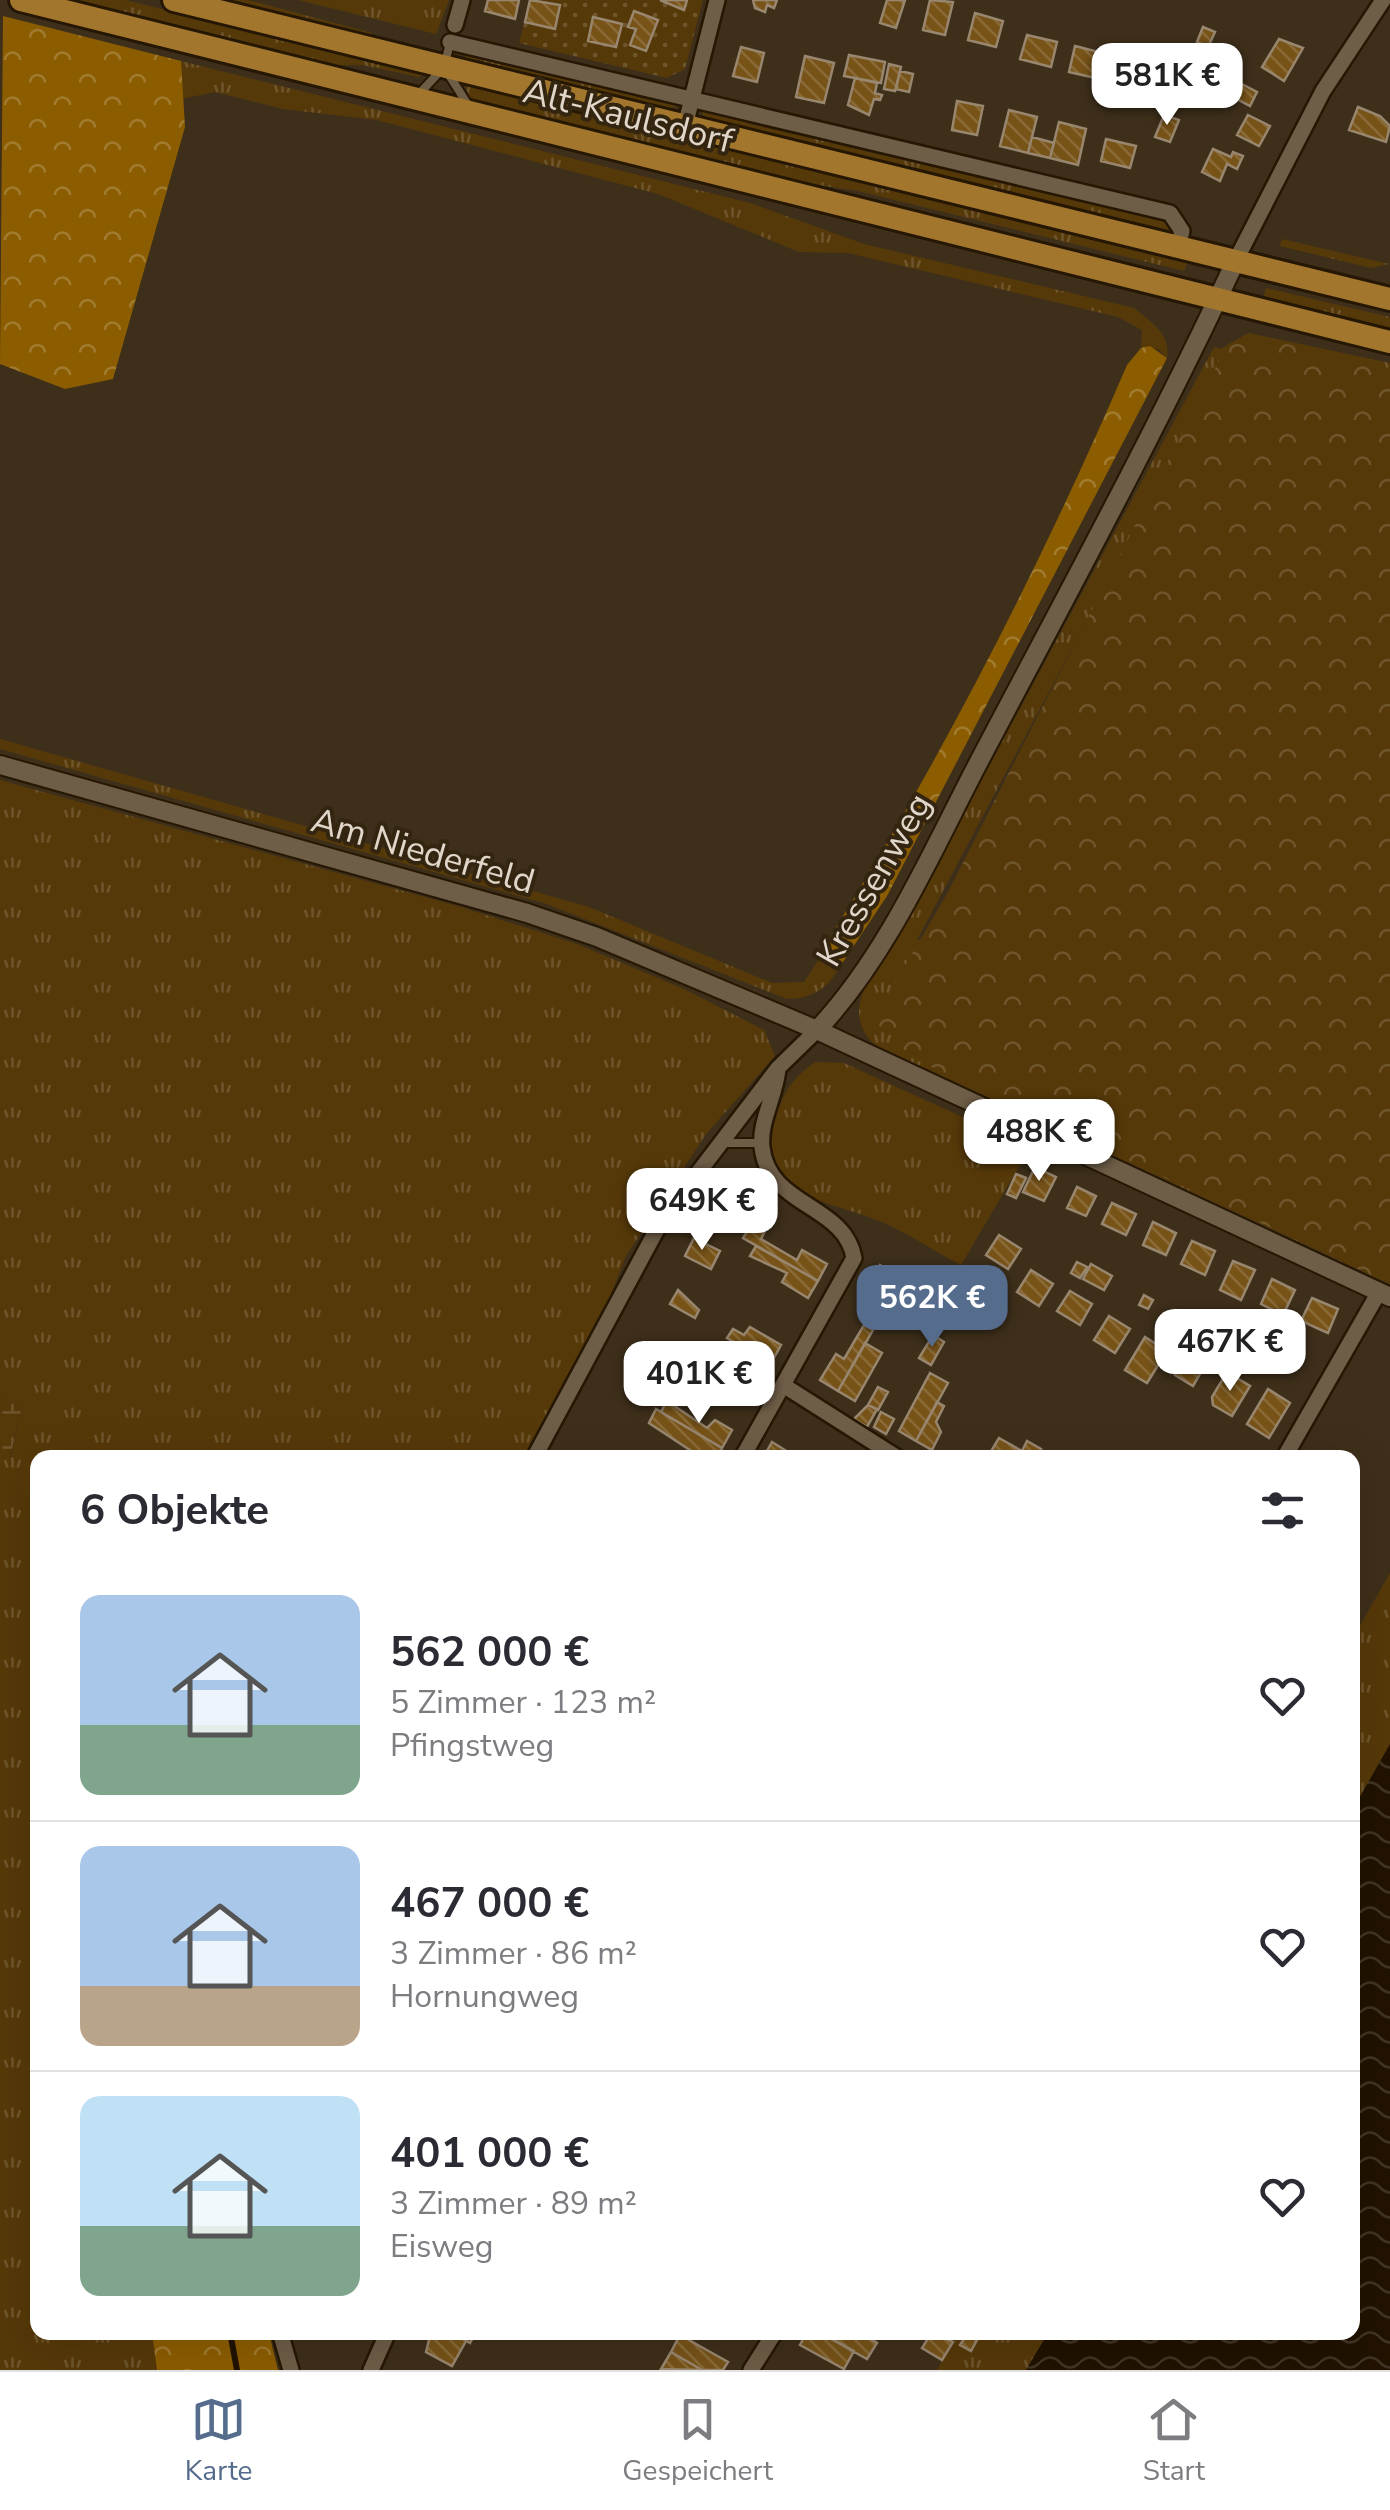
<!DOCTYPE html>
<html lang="de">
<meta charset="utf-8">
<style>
:root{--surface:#fff;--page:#f2f2f3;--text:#2b2b33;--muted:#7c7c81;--line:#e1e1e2;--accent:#556c8d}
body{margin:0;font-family:"Nunito Sans",sans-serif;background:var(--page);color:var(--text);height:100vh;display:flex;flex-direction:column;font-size:38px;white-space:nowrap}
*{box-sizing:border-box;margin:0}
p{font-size:32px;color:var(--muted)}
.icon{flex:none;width:55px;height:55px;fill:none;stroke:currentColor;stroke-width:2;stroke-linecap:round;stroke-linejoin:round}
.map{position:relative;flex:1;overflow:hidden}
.details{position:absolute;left:30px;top:1450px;width:1330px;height:890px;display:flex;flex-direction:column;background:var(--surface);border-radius:20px;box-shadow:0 10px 40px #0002}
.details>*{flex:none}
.price{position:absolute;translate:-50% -85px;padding:0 22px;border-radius:20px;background:#fff;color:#222;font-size:32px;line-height:65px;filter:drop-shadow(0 2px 5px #0008)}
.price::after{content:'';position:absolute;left:50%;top:60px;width:30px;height:22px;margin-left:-15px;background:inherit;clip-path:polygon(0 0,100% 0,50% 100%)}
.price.selected{background:var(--accent);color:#fff}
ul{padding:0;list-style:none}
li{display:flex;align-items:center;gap:30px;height:250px;padding:0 50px}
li+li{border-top:2px solid var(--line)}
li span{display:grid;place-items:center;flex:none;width:280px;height:200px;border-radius:20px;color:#555}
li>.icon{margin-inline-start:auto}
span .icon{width:120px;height:120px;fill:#fffc;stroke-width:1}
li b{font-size:42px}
h2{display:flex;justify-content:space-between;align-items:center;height:120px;padding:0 50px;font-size:42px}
.tabs{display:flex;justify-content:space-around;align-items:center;height:140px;border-top:2px solid var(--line);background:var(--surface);font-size:28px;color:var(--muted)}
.tabs a{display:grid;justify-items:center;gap:5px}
.tabs .selected{color:var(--accent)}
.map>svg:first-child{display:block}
</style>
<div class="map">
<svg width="1390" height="2370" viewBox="0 0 1390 2370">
<defs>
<pattern id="grass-tufts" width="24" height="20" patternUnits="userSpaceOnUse" patternTransform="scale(2.5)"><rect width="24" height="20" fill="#563909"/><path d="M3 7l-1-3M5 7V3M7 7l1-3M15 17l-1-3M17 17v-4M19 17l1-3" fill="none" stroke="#6e552c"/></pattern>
<pattern id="forest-crowns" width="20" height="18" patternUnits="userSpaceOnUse" patternTransform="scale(2.5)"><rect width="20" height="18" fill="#8c5d00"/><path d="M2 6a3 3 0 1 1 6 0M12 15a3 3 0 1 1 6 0" fill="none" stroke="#a17b30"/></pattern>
<pattern id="wetland-marsh" width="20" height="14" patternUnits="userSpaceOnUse" patternTransform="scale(2.5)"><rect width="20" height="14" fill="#563909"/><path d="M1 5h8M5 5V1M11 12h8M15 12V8" fill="none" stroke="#6e552c"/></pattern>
<pattern id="park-crowns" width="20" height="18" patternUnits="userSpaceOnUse" patternTransform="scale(2.5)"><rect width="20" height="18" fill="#563909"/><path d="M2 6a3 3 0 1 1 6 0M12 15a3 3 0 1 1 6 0" fill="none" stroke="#6e552c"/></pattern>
<pattern id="garden-dots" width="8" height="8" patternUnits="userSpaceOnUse" patternTransform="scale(2.5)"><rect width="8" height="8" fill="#563909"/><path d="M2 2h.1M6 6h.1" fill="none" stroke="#6e552c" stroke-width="1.8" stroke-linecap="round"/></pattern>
<pattern id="water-waves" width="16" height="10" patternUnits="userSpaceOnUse" patternTransform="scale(2.5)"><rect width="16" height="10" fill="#211200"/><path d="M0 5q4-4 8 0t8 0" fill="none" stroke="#413424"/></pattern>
<pattern id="building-back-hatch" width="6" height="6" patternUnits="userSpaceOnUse" patternTransform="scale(2.5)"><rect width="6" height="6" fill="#775318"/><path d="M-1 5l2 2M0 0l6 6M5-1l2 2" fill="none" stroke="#8a6b38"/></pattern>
</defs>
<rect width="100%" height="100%" fill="#3e2f1a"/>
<path fill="url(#grass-tufts)" d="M66 0H125L427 73 419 77 362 65H330Z
M217 0H248L372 33 369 37Z
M298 0H449L436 34Z
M463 52 650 100 655 95 679 102V106L663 109 467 61Z
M181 61 750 203 864 244 1134 308C1151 322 1171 334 1167 358L1158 349 1141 348 1142 330 1118 317 848 253 799 252 658 194 377 120 283 109 215 92 181 99Z
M464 82 1189 259 1184 271 858 191 774 178 470 100Z
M700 107 747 117 749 124 808 137 812 134 1164 218 1174 227 1169 233 705 120Z
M1282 239 1389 264 1371 268 1280 246Z
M1266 288 1390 317V330L1263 300Z
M1249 333 1390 363V382L1121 556 917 940 1020 927 1390 1267V1284L875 1045C836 1009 878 968 899 934L1214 347 1221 349Z
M0 739 589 907 772 983 804 982 823 953 831 964 841 965C829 987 813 999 787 999L547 904 0 749Z
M0 780 461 907 577 944 684 989 764 1030 775 1056 706 1134 626 1256 598 1327 524 1457 38 1458V2332L152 2333 157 2370H0V1457H11L21 1409 0 1396Z
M815 1062 844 1063 1030 1148 961 1265C932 1250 902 1229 872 1218 820 1200 753 1191 776 1117 783 1092 794 1077 815 1062Z
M1390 1573V1744L1353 1809V1638Z
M958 2333H1048L1026 2370H937Z"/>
<path fill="url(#forest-crowns)" d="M3 16 181 61 185 127 113 379 65 389 0 364Z
M1150 346 1167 358 887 896 841 965 831 964 823 953 829 939C943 756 1042 563 1127 365L1141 348Z
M152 2333H269L278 2370H157Z"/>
<path fill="url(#wetland-marsh)" d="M0 1396 21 1409 10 1458 0 1457Z"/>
<path fill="url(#park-crowns)" d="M1247 334 1390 370V1284L902 1053 896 1034 872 1022 948 892 1227 345Z"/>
<path fill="url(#garden-dots)" d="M530 0H703L685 69 667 78 519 43Z"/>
<path fill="url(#water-waves)" d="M1390 1744V2370H1026L1048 2333 1352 2332 1353 1809Z"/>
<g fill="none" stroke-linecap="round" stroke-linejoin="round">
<path stroke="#211200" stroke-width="6" d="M230 2332 237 2370"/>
</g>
<path fill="url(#building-back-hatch)" stroke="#98866f" stroke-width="2.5" d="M488 0H519L515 19 485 11Z
M530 0 560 5 555 29 525 22Z
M660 0H687L684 10Z
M753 0H777L774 8 767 5 765 12 755 8Z
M887 0H905L896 28 880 23Z
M930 0 953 2 945 35 923 30Z
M634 11 658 20 646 51 630 45 636 29 628 27Z
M975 13 1003 21 996 47 968 40Z
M593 17 622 24 616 47 588 41Z
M1203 27 1215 32 1208 47 1197 42Z
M1027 35 1057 42 1051 67 1020 59Z
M1279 39 1303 48 1284 81 1262 67Z
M1075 46 1106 54 1100 79 1069 72Z
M741 47 764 53 757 82 733 76Z
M1194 49 1215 60 1206 76 1186 65Z
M849 55 885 62 881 83 844 76Z
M805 56 834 63 824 103 796 97Z
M889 64 901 67 895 91 884 89Z
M1126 64 1152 70 1146 94 1120 88Z
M900 71 913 74 909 92 896 89Z
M855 78 877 83 875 93 882 95 880 100 874 99 869 115 848 105Z
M1240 83 1257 92 1250 106 1233 97Z
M957 101 983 106 977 135 952 130Z
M1358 107 1380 116 1390 126 1386 142 1349 130Z
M1009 110 1037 117 1028 153 1000 146Z
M1164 115 1179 120 1170 142 1155 137Z
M1248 115 1270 126 1259 146 1237 135Z
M1059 122 1086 129 1078 165 1050 158Z
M1032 137 1054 143 1050 158 1028 153Z
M1106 139 1136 146 1130 168 1101 161Z
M1213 149 1231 157 1233 152 1243 156 1237 169 1227 164 1220 181 1202 172Z
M1035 1167 1056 1177 1044 1201 1023 1192Z
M1016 1174 1026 1178 1016 1198 1007 1194Z
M1077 1187 1096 1196 1086 1216 1067 1208Z
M1112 1203 1136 1214 1126 1235 1102 1224Z
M753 1222 766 1229 761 1239 797 1260 802 1250 827 1264 818 1281 743 1238Z
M1153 1222 1176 1233 1166 1255 1143 1245Z
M999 1235 1021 1249 1008 1269 986 1255Z
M694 1238 720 1251 711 1269 685 1256Z
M1192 1241 1215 1251 1205 1275 1181 1264Z
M756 1246 818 1281 808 1298 782 1282 787 1273 750 1256Z
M1233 1261 1255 1270 1241 1300 1220 1290Z
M1077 1262 1087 1267 1080 1278 1071 1273Z
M1091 1264 1112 1276 1104 1290 1083 1279Z
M880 1265 901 1279 892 1294 870 1282Z
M1031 1270 1053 1284 1039 1306 1017 1292Z
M1272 1279 1295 1290 1283 1315 1261 1304Z
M678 1290 699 1310 695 1318 670 1304Z
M1070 1291 1092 1304 1080 1325 1057 1311Z
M881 1293 889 1297 882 1310 874 1305Z
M1144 1295 1153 1300 1148 1309 1139 1305Z
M1312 1298 1338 1309 1328 1333 1301 1321Z
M1109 1316 1130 1329 1115 1353 1094 1340Z
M864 1325 873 1330 838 1391 820 1380 836 1354 844 1359Z
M750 1327 781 1345 771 1363 727 1338 733 1329 744 1335Z
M933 1335 944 1342 931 1365 919 1358Z
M1145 1337 1167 1351 1147 1383 1125 1370Z
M865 1343 882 1353 855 1401 838 1391Z
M739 1345 771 1363 762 1379 730 1362Z
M1189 1351 1207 1362 1193 1386 1175 1375Z
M1227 1372 1250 1386 1232 1416 1213 1405 1212 1397Z
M930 1373 948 1383 916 1441 899 1431Z
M878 1387 888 1392 878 1410 868 1405Z
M1268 1389 1290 1403 1269 1438 1247 1424Z
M667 1401 707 1428 715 1420 732 1430 722 1448 661 1412Z
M937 1402 944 1406 936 1422 941 1432 932 1450 916 1441Z
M868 1405 877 1409 867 1427 854 1419Z
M656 1409 722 1448 716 1458H702L649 1423Z
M881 1412 894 1419 886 1434 874 1427Z
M999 1438 1022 1451 1027 1441 1041 1449 1036 1458H987Z
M772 1442 788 1452 790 1458H763Z
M431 2332H451L466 2341 452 2366 426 2352Z
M451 2332H476L470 2343Z
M807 2332H819L854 2351 844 2369 800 2345Z
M819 2332H860L877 2343 867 2359Z
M932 2332 953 2342 942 2360 922 2348Z
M967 2334 977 2340 971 2351 960 2345Z
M680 2335 728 2362 723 2370H702L671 2352Z
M671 2352 702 2370 661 2369Z"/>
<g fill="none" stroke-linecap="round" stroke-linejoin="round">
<defs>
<path id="service" d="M449 75 468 105
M419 94 444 67 451 39
M723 1143H761"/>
<path id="minor" d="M455 25 462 0
M450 42 1170 213 1182 231 1178 246
M685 126 717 0
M1236 260 1323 91 1383 0
M783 1385 898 1458
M534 1458 662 1220 778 1068 817 1030
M742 1458 854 1258C845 1204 768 1207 762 1147 759 1122 776 1095 778 1069
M1284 1458 1379 1292
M280 2332 291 2370
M371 2370 388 2332
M751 2370 775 2332"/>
<path id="tertiary" d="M0 765 527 913 597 937 817 1030 1390 1297
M817 1030C890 953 935 844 984 752 1070 589 1158 427 1236 260"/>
<path id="primary" d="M21 0 1390 342
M174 0 1390 299"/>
</defs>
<use href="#service" stroke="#251703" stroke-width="12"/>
<use href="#minor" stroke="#251703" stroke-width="20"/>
<use href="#tertiary" stroke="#251703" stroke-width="22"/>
<use href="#primary" stroke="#251703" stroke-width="28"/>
<use href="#service" stroke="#6e5d47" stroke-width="8"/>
<use href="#minor" stroke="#6e5d47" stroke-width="15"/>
<use href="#tertiary" stroke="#6e5d47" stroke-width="18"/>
<use href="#primary" stroke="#a2762d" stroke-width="22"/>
</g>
<g text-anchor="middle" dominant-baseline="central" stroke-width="8" stroke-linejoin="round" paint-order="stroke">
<g font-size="35" fill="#e0d7ca" stroke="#342510">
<text transform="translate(628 116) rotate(14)">Alt-Kaulsdorf</text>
<text transform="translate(423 851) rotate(16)">Am Niederfeld</text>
<text transform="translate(874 880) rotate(-60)">Kressenweg</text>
</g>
</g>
</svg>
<b class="price" style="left:1167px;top:128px">581K €</b>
<b class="price" style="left:1039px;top:1184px">488K €</b>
<b class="price" style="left:702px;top:1253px">649K €</b>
<b class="price selected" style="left:932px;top:1350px">562K €</b>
<b class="price" style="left:1230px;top:1394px">467K €</b>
<b class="price" style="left:699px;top:1426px">401K €</b>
<section class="details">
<h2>6 Objekte<svg class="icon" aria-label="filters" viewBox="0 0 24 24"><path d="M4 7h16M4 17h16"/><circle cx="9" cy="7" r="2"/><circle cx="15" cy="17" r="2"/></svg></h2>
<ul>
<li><span style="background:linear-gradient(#a9c7e8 65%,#7fa58c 0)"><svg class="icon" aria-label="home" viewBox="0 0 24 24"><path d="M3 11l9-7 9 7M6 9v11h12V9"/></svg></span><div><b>562 000 €</b><p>5 Zimmer · 123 m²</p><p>Pfingstweg</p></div><svg class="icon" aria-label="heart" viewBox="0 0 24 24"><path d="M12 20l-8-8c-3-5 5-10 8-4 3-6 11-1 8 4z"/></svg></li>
<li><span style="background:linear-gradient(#a9c7e8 70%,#b9a48a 0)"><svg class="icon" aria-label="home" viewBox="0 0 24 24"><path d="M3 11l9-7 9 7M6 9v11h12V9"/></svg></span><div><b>467 000 €</b><p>3 Zimmer · 86 m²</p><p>Hornungweg</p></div><svg class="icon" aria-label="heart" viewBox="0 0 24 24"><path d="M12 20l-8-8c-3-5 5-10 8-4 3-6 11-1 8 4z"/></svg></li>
<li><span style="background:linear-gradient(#bfe0f5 65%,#7fa58c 0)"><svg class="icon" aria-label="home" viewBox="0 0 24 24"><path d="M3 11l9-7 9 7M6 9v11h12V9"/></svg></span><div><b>401 000 €</b><p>3 Zimmer · 89 m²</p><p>Eisweg</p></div><svg class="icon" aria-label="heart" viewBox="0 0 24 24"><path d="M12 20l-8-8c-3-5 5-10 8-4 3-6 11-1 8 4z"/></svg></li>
</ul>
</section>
</div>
<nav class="tabs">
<a class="selected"><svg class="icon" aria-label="map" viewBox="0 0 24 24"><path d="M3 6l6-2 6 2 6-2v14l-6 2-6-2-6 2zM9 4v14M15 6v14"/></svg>Karte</a>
<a><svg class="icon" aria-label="saved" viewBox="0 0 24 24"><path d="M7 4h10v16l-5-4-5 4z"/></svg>Gespeichert</a>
<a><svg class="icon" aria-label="home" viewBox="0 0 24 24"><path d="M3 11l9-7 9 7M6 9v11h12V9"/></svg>Start</a>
</nav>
